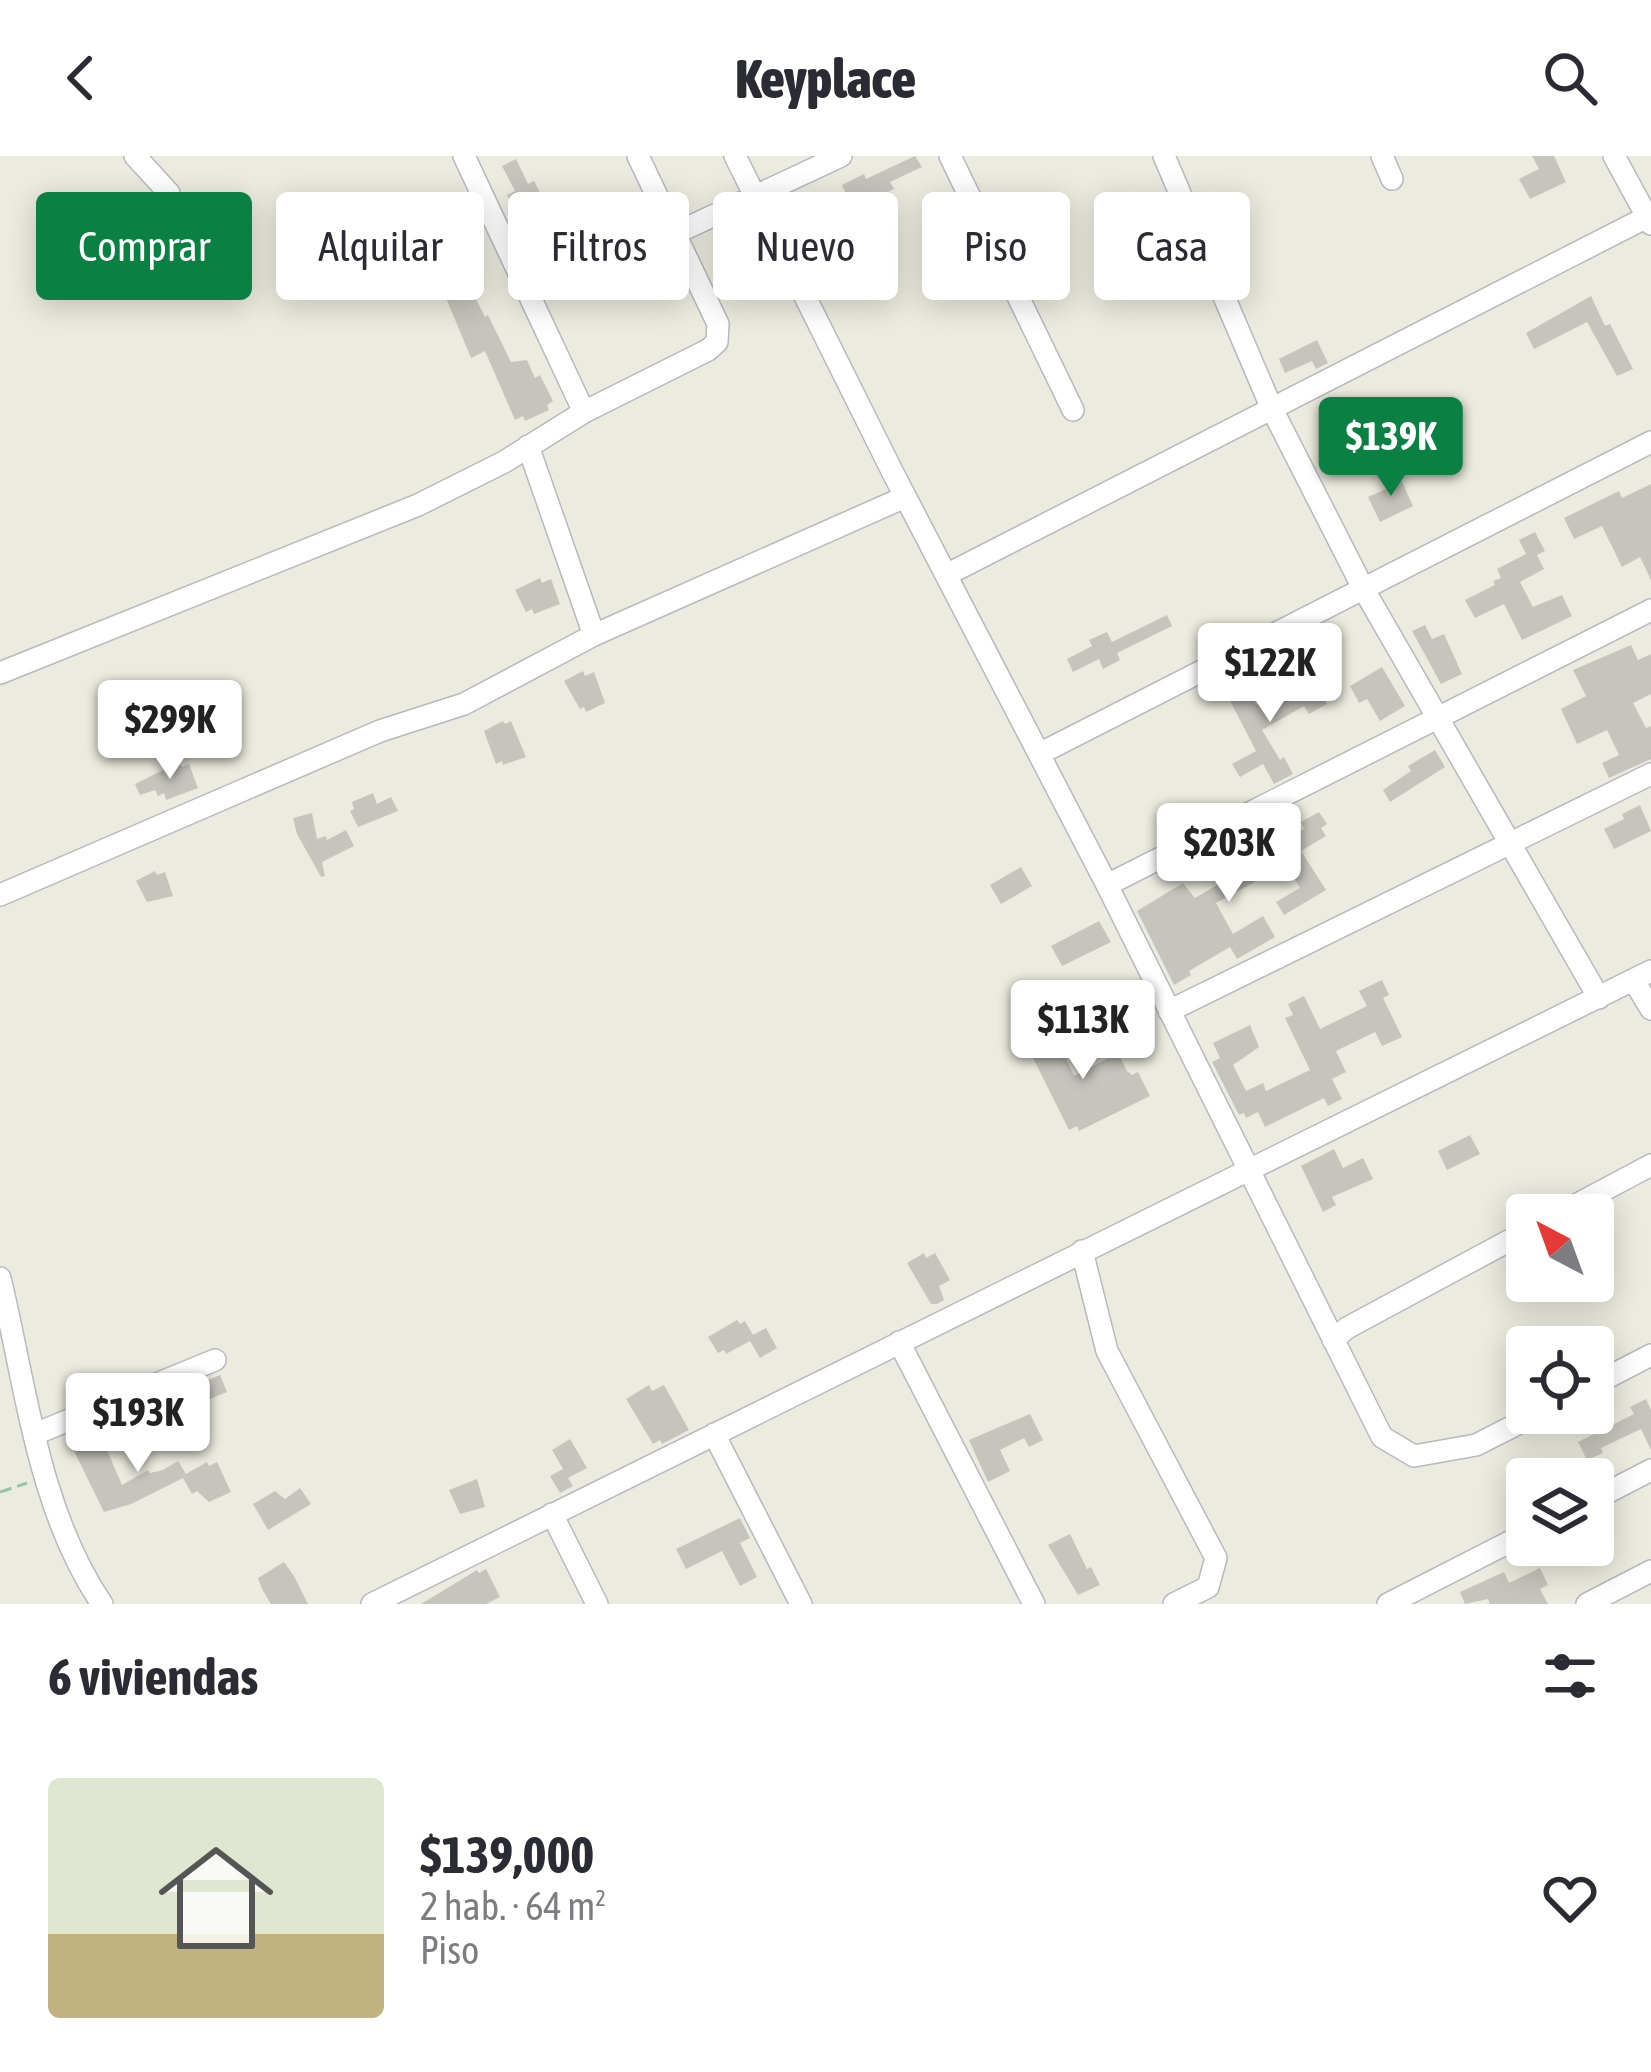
<!DOCTYPE html>
<html lang="es">
<meta charset="utf-8">
<style>
:root{--surface:#fff;--page:#f2f2f3;--text:#2b2b33;--muted:#7c7c81;--accent:#0b8043}
body{margin:0;font-family:"Asap Condensed",sans-serif;background:var(--page);color:var(--text);height:100vh;display:flex;flex-direction:column;font-size:45px;white-space:nowrap}
*{box-sizing:border-box;margin:0}
p{font-size:39px;color:var(--muted)}
.icon{flex:none;width:66px;height:66px;fill:none;stroke:currentColor;stroke-width:2;stroke-linecap:round;stroke-linejoin:round}
.map{position:relative;height:1448px;overflow:hidden}
.details{display:flex;flex-direction:column;background:var(--surface);flex:1}
.details>*{flex:none}
.guide{position:absolute;left:36px;top:36px;width:1581px;height:108px;display:flex;gap:24px}
.needle{width:78px;rotate:319deg}
.buttons{position:absolute;left:1506px;top:1038px;display:grid;gap:24px}
.buttons a{display:grid;place-items:center;width:108px;height:108px;border-radius:12px;background:var(--surface);box-shadow:0 6px 30px #0003;font-size:60px}
.price{position:absolute;translate:-50% -102px;padding:0 27px;border-radius:12px;background:#fff;color:#222;font-size:39px;line-height:78px;filter:drop-shadow(0 3px 6px #0008)}
.price::after{content:'';position:absolute;left:50%;top:72px;width:36px;height:27px;margin-left:-18px;background:inherit;clip-path:polygon(0 0,100% 0,50% 100%)}
.price.on{background:var(--accent);color:#fff}
ul{padding:0;list-style:none}
li{display:flex;align-items:center;gap:36px;height:300px;padding:0 48px}
li span{display:grid;place-items:center;flex:none;width:336px;height:240px;border-radius:12px;color:#555}
li>.icon{margin-inline-start:auto}
span .icon{width:144px;height:144px;fill:#fffc;stroke-width:1}
li b{font-size:51px}
h2{display:flex;justify-content:space-between;align-items:center;height:144px;padding:0 48px;font-size:51px}
.pill{padding:0 42px;border-radius:12px;background:var(--surface);box-shadow:0 6px 30px #0003;font-size:42px;line-height:108px}
.pill.on{background:var(--accent);color:#fff}
header{display:flex;justify-content:space-between;align-items:center;height:156px;padding:0 48px;background:var(--surface);font-size:54px;font-weight:800}
.map>svg:first-child{display:block}
</style>
<header><svg class="icon" aria-label="back" viewBox="0 0 24 24"><path d="M15 5l-7 7 7 7"/></svg>Keyplace<svg class="icon" aria-label="search" viewBox="0 0 24 24"><circle cx="10" cy="10" r="6"/><path d="M15 15l6 6"/></svg></header>
<div class="map">
<svg width="1651" height="1448" viewBox="0 0 1651 1448">
<rect width="100%" height="100%" fill="#ecebdf"/>
<path fill="#c6c5bd" d="M915 0 922 11 890 26 894 33 863 49 861 44 851 49 842 29 864 18 866 23Z
M1532 0H1554L1566 26 1530 43 1519 23 1539 13Z
M516 3 528 28 534 25 548 52 520 66 507 39 515 35 502 10Z
M466 132 470 139 473 137 485 161 488 159 511 206 527 204 535 222 540 219 553 245 547 249 549 254 525 265 523 260 515 264 485 195 471 202 446 142Z
M1591 140 1605 170 1610 168 1633 213 1617 220 1587 166 1534 193 1526 177Z
M1317 184 1328 207 1316 213 1312 205 1285 217 1279 203Z
M1397 315 1413 350 1380 366 1368 341 1390 331 1385 321Z
M1651 328V424L1640 401 1622 411 1602 370 1574 383 1564 362 1619 335 1622 342Z
M1535 376 1545 395 1537 399 1544 413 1520 426 1533 451 1562 439 1572 460 1522 484 1504 448 1475 462 1465 444 1495 429 1493 425 1501 422 1497 413 1526 398 1519 384Z
M540 422 542 427 551 423 560 448 534 458 532 453 526 456 515 434Z
M1167 459 1172 470 1117 497 1120 504 1103 513 1099 503 1073 516 1067 503 1092 490 1089 484 1107 476 1112 486Z
M1425 469 1432 483 1444 478 1462 518 1441 528 1412 475Z
M1631 489 1638 504 1651 498V538L1633 547 1646 572 1651 570V603L1609 622 1602 607 1619 599 1607 574 1577 588 1561 553 1586 540 1573 514Z
M1382 511 1405 550 1380 565 1367 543 1359 547 1350 530Z
M583 515 585 520 594 516 605 547 586 556 584 551 580 553 564 525Z
M1315 525 1327 548 1309 558 1304 550 1262 574 1280 604 1284 601 1293 618 1274 628 1263 608 1240 621 1232 608 1256 595 1226 537 1242 528 1257 549 1289 531 1293 538Z
M503 565 505 568 511 565 526 601 503 609 502 605 496 608 484 575Z
M1435 594 1445 611 1390 646 1383 634 1411 615 1408 610Z
M179 606 182 611 189 608 198 632 166 644 164 637 158 640 155 634 140 639 135 628Z
M373 637 377 648 391 641 398 655 358 671 350 655 354 653 352 646Z
M1640 649 1651 675 1614 693 1604 673 1624 663 1622 658Z
M1319 656 1327 668 1321 672 1326 680 1301 695 1326 734 1284 759 1276 746 1300 732 1286 709 1216 747 1233 778 1263 760 1275 781 1237 803 1230 791 1189 815 1191 819 1174 829 1137 755 1183 727 1195 742 1219 728 1234 725 1229 717 1250 706 1237 683 1253 674 1265 696 1304 673 1301 666Z
M312 657 317 683 326 680 327 684 346 674 354 690 322 706 325 720 321 721 297 678 293 662Z
M1021 711 1032 730 1001 748 990 729Z
M155 715 157 719 165 716 173 740 147 746 136 725Z
M1099 765 1111 786 1062 810 1051 790Z
M1382 824 1389 839 1383 842 1402 881 1382 890 1375 876 1336 895 1346 916 1332 923 1342 943 1328 950 1324 942 1265 971 1258 956 1246 962 1244 957 1239 959 1212 906 1220 902 1213 887 1250 869 1259 891 1233 909 1246 935 1263 927 1266 935 1310 914 1285 862 1293 859 1288 848 1304 840 1320 873 1367 850 1359 835Z
M1035 866 1037 870 1043 867 1055 892 1060 890 1074 920 1118 897 1127 915 1132 919 1138 916 1150 940 1079 975 1077 970 1069 974 1019 874Z
M1470 979 1480 998 1447 1014 1438 995Z
M1334 993 1343 1012 1363 1002 1373 1023 1332 1041 1336 1049 1323 1056 1301 1010Z
M924 1097 926 1102 935 1097 950 1124 939 1130 944 1144 937 1148H931L907 1107Z
M737 1164 740 1168 745 1165 753 1179 766 1172 777 1192 760 1202 750 1185 726 1198 724 1194 718 1197 708 1181Z
M220 1219 227 1236 172 1258 174 1267 157 1272 141 1284 127 1257Z
M649 1229 652 1235 664 1229 689 1274 662 1288 660 1284 653 1288 626 1243Z
M1646 1243 1651 1254V1294L1641 1273 1601 1292 1603 1297 1587 1304 1578 1286 1634 1258 1630 1251Z
M1030 1258 1043 1284 1029 1291 1024 1282 1000 1294 1010 1315 988 1326 969 1284Z
M96 1269 122 1329 148 1314 150 1317 163 1314 178 1305 186 1318 207 1306 209 1310 217 1306 231 1336 209 1346 197 1335 192 1338 183 1322 131 1348 104 1356 67 1281Z
M570 1283 587 1312 568 1322 573 1330 560 1337 550 1320 563 1313 552 1294Z
M477 1323 485 1351 460 1358 449 1334Z
M300 1332 311 1348 268 1374 253 1348 275 1335 285 1343Z
M740 1362 750 1382 740 1387 757 1421 740 1430 722 1395 686 1413 676 1393Z
M1070 1378 1087 1413 1091 1411 1100 1429 1078 1439 1048 1389Z
M284 1406 294 1420 308 1448H271L262 1433 258 1422Z
M1540 1412 1548 1429 1540 1433 1548 1448H1490L1488 1443 1465 1448 1460 1436 1504 1416 1509 1427Z
M486 1413 500 1441 486 1448H421L477 1414 479 1417Z"/>
<g fill="none" stroke-linecap="round" stroke-linejoin="round">
<defs>
<path id="minor" d="M135 0 169 37
M464 0 584 256
M735 0 893 317 1107 729 1382 1281 1414 1300 1476 1289 1539 1257
M950 0 1073 254
M1164 0 1272 253 1363 432 1599 842
M1382 0 1392 23
M1614 0 1651 68
M674 78 841 0
M528 290 594 479
M946 419 1651 59
M0 517 418 349 504 306 584 256 708 194 717 186 718 168 638 0
M1039 598 1651 286
M1107 729 1651 454
M0 739 380 575 464 548 594 479 905 341
M1634 825 1651 853
M1169 855 1651 618
M1557 1059 1651 1009
M1082 1095 1107 1195 1216 1402 1208 1431 1174 1448
M0 1122C26 1230 38 1354 102 1448
M1333 1184 1347 1172 1527 1075
M899 1186 1034 1448
M1593 1229 1651 1199
M35 1278 215 1204
M714 1278 801 1448
M1593 1344 1651 1314
M552 1358 597 1448
M372 1448 1651 815
M1388 1448 1527 1377
M1587 1448 1651 1415"/>
</defs>
<use href="#minor" stroke="#b7b9bf" stroke-width="24"/>
<path stroke="#95c4a9" stroke-width="3" stroke-dasharray="12 6" stroke-linecap="butt" d="M0 1336 27 1327"/>
<use href="#minor" stroke="#fff" stroke-width="21"/>
</g>
</svg>
<div class="buttons">
<a><svg class="needle" viewBox="-14 -14 28 28"><path d="M0-13l5 13h-10z" fill="#e53935"/><path d="M0 13l5-13h-10z" fill="#7c7c81"/></svg></a>
<a><svg class="icon" aria-label="locate" viewBox="0 0 24 24"><circle cx="12" cy="12" r="6"/><path d="M12 2v4M12 18v4M2 12h4M18 12h4"/></svg></a>
<a><svg class="icon" aria-label="layers" viewBox="0 0 24 24"><path d="M12 4l9 5-9 5-9-5zM3 14l9 5 9-5"/></svg></a>
</div>
<b class="price on" style="left:1391px;top:343px">$139K</b>
<b class="price" style="left:1270px;top:569px">$122K</b>
<b class="price" style="left:170px;top:626px">$299K</b>
<b class="price" style="left:1229px;top:749px">$203K</b>
<b class="price" style="left:1083px;top:926px">$113K</b>
<b class="price" style="left:138px;top:1319px">$193K</b>
<div class="guide">
<a class="pill on">Comprar</a>
<a class="pill">Alquilar</a>
<a class="pill">Filtros</a>
<a class="pill">Nuevo</a>
<a class="pill">Piso</a>
<a class="pill">Casa</a>
</div>
</div>
<section class="details">
<h2>6 viviendas<svg class="icon" aria-label="filters" viewBox="0 0 24 24"><path d="M4 7h16M4 17h16"/><circle cx="9" cy="7" r="2"/><circle cx="15" cy="17" r="2"/></svg></h2>
<ul>
<li><span style="background:linear-gradient(#dfe7d0 65%,#c2b280 0)"><svg class="icon" aria-label="home" viewBox="0 0 24 24"><path d="M3 11l9-7 9 7M6 9v11h12V9"/></svg></span><div><b>$139,000</b><p>2 hab. · 64 m²</p><p>Piso</p></div><svg class="icon" aria-label="heart" viewBox="0 0 24 24"><path d="M12 20l-8-8c-3-5 5-10 8-4 3-6 11-1 8 4z"/></svg></li>
</ul>
</section>
